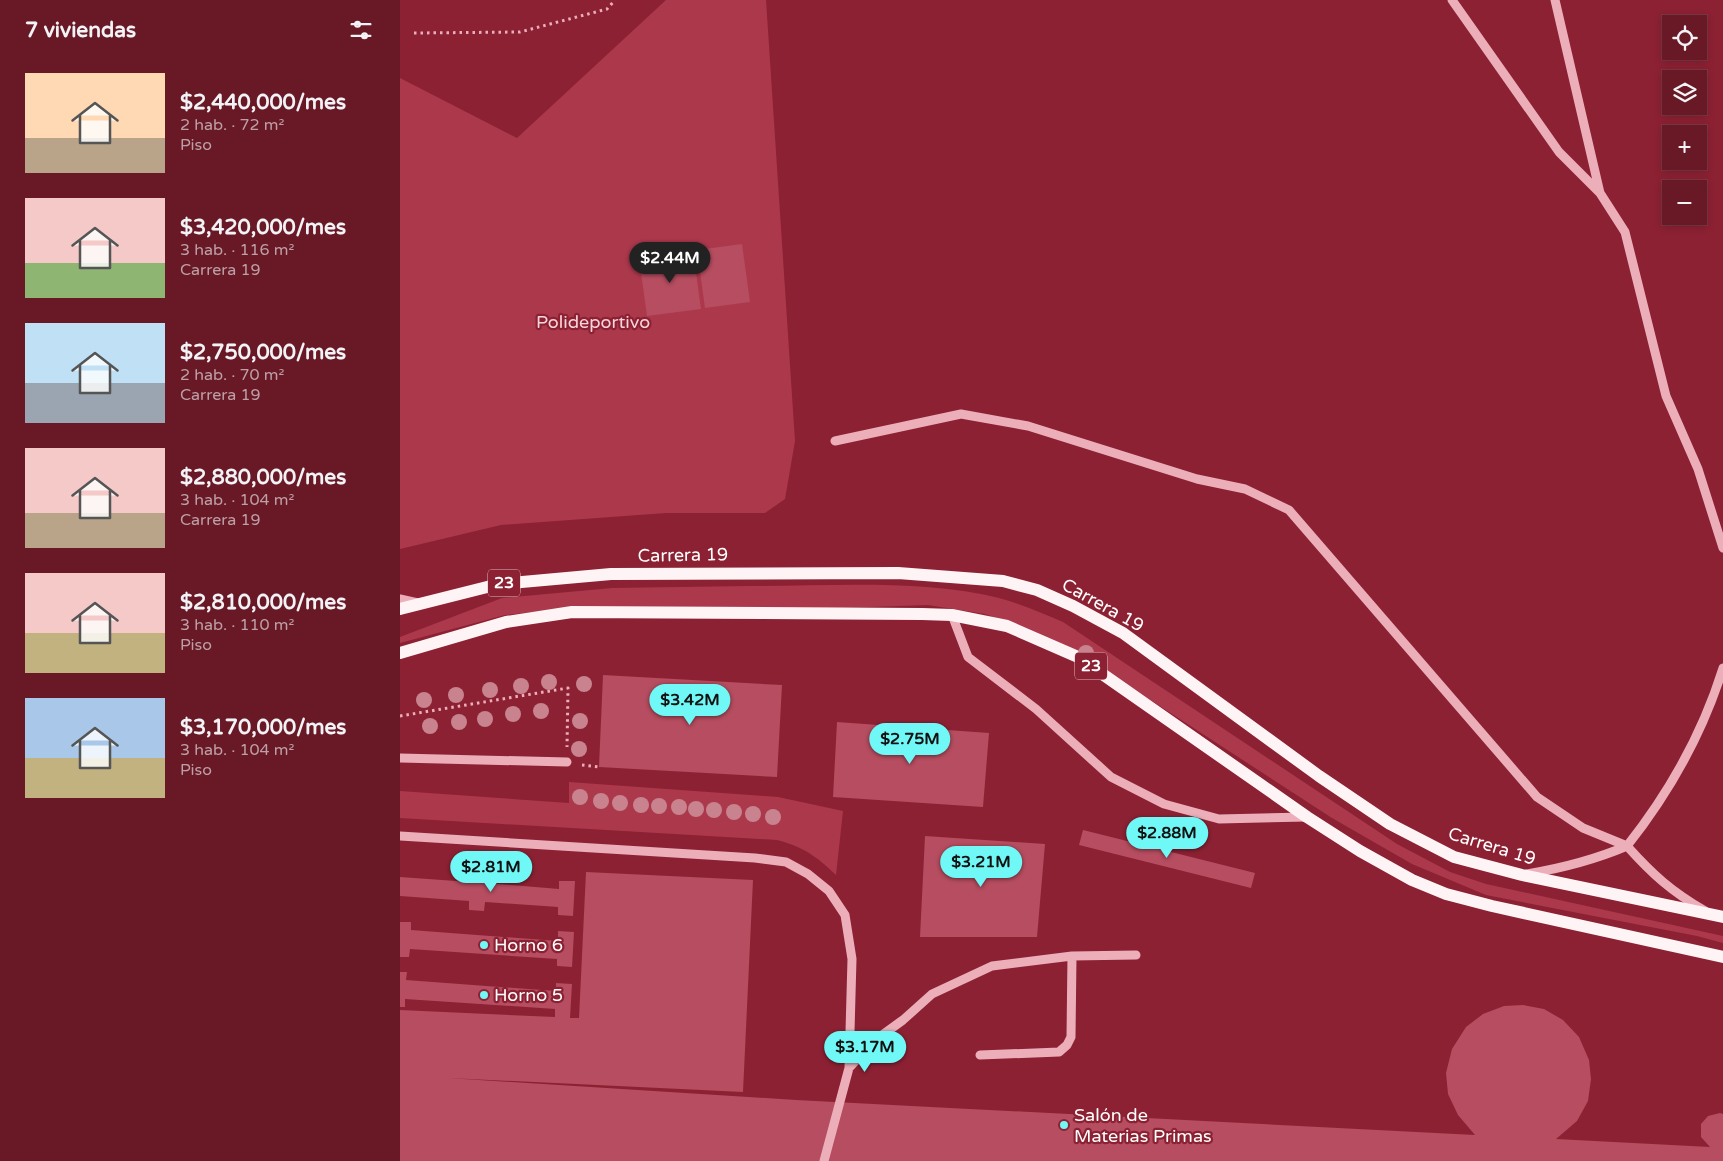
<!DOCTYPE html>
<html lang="es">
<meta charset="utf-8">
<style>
:root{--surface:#691926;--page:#6e222e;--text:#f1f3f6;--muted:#bda0a7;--line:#7c3843;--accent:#70f8f6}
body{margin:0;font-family:"Varela Round",sans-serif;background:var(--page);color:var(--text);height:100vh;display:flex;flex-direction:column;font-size:19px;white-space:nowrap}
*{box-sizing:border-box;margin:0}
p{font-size:16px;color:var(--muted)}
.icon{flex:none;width:28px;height:28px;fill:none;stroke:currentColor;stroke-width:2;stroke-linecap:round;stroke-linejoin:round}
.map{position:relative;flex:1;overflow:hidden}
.panel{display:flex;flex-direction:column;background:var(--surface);width:400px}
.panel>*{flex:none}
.buttons{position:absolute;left:1262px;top:15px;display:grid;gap:10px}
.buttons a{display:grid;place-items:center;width:45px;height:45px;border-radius:0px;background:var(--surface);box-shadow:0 2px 8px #0003,0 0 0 1px var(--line);font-size:25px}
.price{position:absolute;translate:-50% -42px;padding:0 11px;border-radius:18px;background:var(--accent);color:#111;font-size:16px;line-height:32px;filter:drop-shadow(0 1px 2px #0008)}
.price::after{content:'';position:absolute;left:50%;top:30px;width:15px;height:11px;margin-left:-8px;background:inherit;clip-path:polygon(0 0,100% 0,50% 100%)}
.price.active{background:#222;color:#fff}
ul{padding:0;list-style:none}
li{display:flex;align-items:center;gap:15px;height:125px;padding:0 25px}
li span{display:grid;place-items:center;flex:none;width:140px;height:100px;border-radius:0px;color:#555}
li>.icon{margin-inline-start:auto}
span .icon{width:60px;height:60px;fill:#fffc;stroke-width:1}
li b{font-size:21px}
h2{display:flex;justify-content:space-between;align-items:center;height:60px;padding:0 25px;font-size:21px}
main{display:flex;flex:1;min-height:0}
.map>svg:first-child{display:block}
</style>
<main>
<section class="panel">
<h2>7 viviendas<svg class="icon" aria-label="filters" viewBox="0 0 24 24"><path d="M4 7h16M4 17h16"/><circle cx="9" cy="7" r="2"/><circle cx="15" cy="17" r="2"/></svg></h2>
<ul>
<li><span style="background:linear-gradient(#ffd9b3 65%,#b9a48a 0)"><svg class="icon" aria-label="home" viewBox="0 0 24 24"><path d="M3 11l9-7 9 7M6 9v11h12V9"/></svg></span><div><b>$2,440,000/mes</b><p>2 hab. · 72 m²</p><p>Piso</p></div></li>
<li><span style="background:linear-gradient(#f6c9c9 65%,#8fb573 0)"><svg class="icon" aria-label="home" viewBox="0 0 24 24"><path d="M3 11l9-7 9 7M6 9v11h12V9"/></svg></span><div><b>$3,420,000/mes</b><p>3 hab. · 116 m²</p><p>Carrera 19</p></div></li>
<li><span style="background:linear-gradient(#bfe0f5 60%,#9aa5b1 0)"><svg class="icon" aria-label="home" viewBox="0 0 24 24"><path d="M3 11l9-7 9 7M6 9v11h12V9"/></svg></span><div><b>$2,750,000/mes</b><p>2 hab. · 70 m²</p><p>Carrera 19</p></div></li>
<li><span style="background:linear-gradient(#f6c9c9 65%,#b9a48a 0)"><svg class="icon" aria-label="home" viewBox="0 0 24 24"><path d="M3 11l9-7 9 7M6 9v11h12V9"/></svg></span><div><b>$2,880,000/mes</b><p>3 hab. · 104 m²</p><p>Carrera 19</p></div></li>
<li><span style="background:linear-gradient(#f6c9c9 60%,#c2b280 0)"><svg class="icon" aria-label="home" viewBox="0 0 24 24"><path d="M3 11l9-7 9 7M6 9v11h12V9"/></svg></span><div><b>$2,810,000/mes</b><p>3 hab. · 110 m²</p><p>Piso</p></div></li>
<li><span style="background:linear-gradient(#a9c7e8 60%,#c2b280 0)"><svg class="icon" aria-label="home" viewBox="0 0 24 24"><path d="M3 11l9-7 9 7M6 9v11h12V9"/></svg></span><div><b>$3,170,000/mes</b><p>3 hab. · 104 m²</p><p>Piso</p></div></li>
</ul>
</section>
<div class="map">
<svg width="1323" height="1161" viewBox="0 0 1323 1161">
<rect width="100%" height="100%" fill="#8c2133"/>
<path fill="#ac384c" d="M266 0H366L395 441 385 499 365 513H266L101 525 0 549V78L117 138Z
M349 586C428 586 523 579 599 598 621 604 642 613 663 622L997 844 1050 872 1086 884 1323 936V943L1297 936 1086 895 1012 864 932 818 689 660 635 632 585 614 528 605 413 609 173 608 105 615 0 643V637L102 598 212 588Z
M169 782 378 797 443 811 436 875C416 856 404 847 377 840L0 818V791L169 803Z"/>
<path fill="#b64d60" d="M342 244 350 302 305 308 297 250Z
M293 251 301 309 247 316 239 258Z
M203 675 382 685 377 777 199 767Z
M437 722 589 733 583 807 433 797Z
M683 830 855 873 851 888 679 845Z
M525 836 645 844 637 937H520Z
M186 872 353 880 343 1092 48 1078 396 1100 1075 1135 1058 1115 1048 1094 1046 1073 1052 1049 1066 1027 1083 1014 1104 1006 1123 1005 1144 1009 1163 1020 1179 1037 1189 1060 1191 1079 1188 1101 1177 1121 1156 1139 1310 1147 1301 1137V1124L1308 1116 1320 1113 1323 1114V1161H0V1010L155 1017V1009L5 999V1007H0V972H7L6 980 156 991V983L172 984 170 1018H179Z
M71 875 87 876 86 883 159 889V881H175L173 916 158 915V907L85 902 84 911 69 910V901L0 896V877L70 882Z
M0 922H11V930L158 941V931L174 932 172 967 157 966V959L10 949 9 957H0Z"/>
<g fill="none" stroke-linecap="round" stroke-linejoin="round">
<path stroke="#ecafba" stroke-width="3" stroke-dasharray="2.5 4" stroke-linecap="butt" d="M14 33 120 32 207 9 215 0
M0 716 168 688 167 747
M182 765 199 767"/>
<path stroke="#ecafba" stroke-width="9" d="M1052 0 1159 152 1200 193
M1155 0 1200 193 1225 232 1266 396 1298 469 1323 548
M435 441 561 414 628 426 797 479 845 489 889 510 1137 797 1183 828 1227 846
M0 599 18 603
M552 615 568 657 636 709 711 777 764 804 819 819 907 817
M0 758 167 762
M0 836 355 858 386 862 408 874 429 891 445 915 452 959 449 1068 424 1161
M1127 874C1163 868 1194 860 1227 846
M1305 911C1271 891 1253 875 1227 846 1269 793 1303 732 1323 668
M580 1055 659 1052 667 1045 671 1037 672 956
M449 1068 474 1041 503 1020 532 994 592 966 672 956 736 955"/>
<path stroke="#fef4f5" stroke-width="12" d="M0 609 99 584 211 574 498 573 603 581 637 590 673 606 723 633 919 776 990 824 1054 857 1122 875 1323 917
M0 653 106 622 172 612 522 614 552 615 607 626 678 657 907 817 960 851 1012 880 1046 894 1092 906 1323 957"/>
</g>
<g fill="#c8838f">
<circle cx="686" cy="653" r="8"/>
<circle cx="149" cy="682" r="8"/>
<circle cx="184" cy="684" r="8"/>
<circle cx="121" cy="686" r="8"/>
<circle cx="90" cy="690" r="8"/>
<circle cx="56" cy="695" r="8"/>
<circle cx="24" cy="700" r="8"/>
<circle cx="141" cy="711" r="8"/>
<circle cx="113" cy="714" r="8"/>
<circle cx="85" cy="719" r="8"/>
<circle cx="180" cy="721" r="8"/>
<circle cx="59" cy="722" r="8"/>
<circle cx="30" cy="726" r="8"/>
<circle cx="179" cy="749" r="8"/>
<circle cx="180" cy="797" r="8"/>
<circle cx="201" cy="801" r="8"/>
<circle cx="220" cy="803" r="8"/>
<circle cx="241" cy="805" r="8"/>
<circle cx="259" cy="806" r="8"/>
<circle cx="279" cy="807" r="8"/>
<circle cx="296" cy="809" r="8"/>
<circle cx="314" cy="810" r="8"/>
<circle cx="334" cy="812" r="8"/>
<circle cx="353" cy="814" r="8"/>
<circle cx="373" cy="817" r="8"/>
</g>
<g fill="#70f8f6" stroke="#8c2133" stroke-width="2">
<circle cx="84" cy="945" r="5"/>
<circle cx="84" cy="995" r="5"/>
<circle cx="664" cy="1125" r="5"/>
</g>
<g text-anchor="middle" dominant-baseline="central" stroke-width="4.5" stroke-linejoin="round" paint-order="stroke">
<g fill="#8c2133" stroke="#dcbcc2" stroke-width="1">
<rect x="88" y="569.5" width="32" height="27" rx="4"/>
<rect x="675" y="652.5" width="32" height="27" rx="4"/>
</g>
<g font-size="16" font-weight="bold" fill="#fff">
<text x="104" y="583">23</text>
<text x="691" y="666">23</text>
</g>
<g font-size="18" fill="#f9d4da" stroke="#8c2133">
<text x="193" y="322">Polideportivo</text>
</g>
<g font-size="18" fill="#fff" stroke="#8c2133">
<text transform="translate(283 555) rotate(-1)">Carrera 19</text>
<text transform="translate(703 605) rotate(29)">Carrera 19</text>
<text transform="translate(1092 846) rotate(17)">Carrera 19</text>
</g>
<g font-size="18" fill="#fff" stroke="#8c2133" text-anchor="start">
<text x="94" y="945">Horno 6</text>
<text x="94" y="995">Horno 5</text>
<text x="674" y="1115">Salón de<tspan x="674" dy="21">Materias Primas</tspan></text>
</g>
</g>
</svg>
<div class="buttons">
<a><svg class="icon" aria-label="locate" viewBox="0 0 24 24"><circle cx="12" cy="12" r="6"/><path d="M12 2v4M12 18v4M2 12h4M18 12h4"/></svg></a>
<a><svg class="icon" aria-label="layers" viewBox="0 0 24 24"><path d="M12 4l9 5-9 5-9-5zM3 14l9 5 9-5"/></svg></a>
<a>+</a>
<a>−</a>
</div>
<b class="price active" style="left:270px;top:284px">$2.44M</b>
<b class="price" style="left:290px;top:726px">$3.42M</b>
<b class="price" style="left:510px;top:765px">$2.75M</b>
<b class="price" style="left:767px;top:859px">$2.88M</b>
<b class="price" style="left:581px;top:888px">$3.21M</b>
<b class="price" style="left:91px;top:893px">$2.81M</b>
<b class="price" style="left:465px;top:1073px">$3.17M</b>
</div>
</main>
